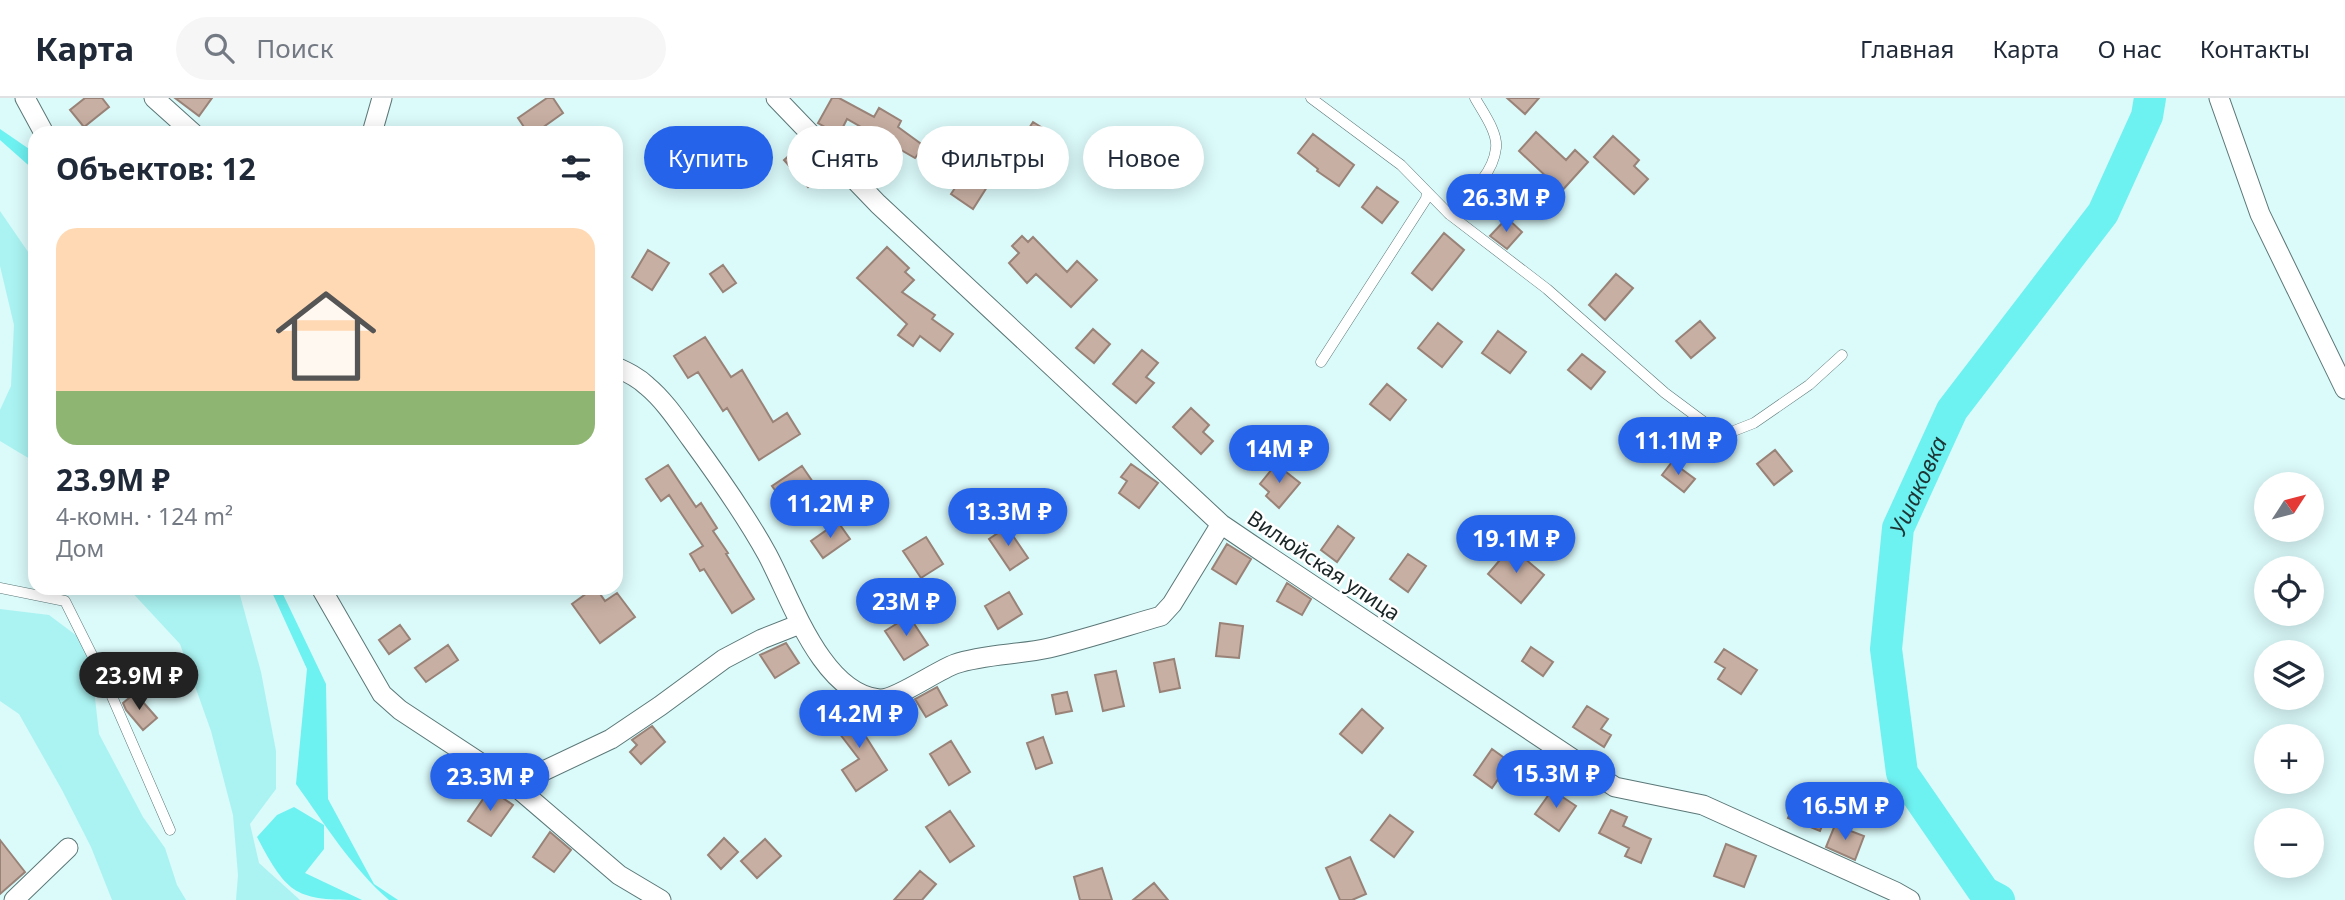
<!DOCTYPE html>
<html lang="ru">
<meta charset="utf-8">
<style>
:root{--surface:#fff;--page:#f6f6f7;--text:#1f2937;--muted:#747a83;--line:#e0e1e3;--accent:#2563eb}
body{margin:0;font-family:"Noto Sans",sans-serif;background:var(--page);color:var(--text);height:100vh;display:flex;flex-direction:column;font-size:26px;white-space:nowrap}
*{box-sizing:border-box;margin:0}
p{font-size:23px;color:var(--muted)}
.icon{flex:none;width:38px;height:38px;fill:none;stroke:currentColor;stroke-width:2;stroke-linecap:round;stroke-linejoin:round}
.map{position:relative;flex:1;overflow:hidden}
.details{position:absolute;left:28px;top:28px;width:595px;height:469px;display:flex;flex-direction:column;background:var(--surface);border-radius:21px;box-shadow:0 4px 18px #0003}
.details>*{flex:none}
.guide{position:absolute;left:644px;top:28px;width:665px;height:63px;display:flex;gap:14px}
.needle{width:46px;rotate:54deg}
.tools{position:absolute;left:2254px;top:374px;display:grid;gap:14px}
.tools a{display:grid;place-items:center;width:70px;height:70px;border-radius:50%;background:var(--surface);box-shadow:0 4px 18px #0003;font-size:35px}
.price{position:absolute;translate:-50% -60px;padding:0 16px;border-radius:24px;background:var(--accent);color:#fff;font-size:23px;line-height:46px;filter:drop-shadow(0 2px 4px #0008)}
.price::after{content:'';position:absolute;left:50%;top:42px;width:21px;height:16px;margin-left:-10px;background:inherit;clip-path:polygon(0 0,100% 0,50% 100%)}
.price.active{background:#222;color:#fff}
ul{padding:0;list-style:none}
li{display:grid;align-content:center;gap:14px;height:371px;padding:0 28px}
li span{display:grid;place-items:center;height:217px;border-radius:21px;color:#555}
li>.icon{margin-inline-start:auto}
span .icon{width:126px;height:126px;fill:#fffc;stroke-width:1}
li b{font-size:30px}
h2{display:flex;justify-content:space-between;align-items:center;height:84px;padding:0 28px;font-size:30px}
.pill{padding:0 24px;border-radius:32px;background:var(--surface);box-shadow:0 4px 18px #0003;font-size:24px;line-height:63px}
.pill.active{background:var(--accent);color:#fff}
header{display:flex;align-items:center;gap:42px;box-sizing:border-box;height:98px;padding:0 35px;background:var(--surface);border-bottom:2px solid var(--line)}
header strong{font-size:33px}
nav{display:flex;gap:38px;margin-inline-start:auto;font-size:24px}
.search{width:490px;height:63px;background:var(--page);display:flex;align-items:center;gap:18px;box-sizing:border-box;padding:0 24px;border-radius:38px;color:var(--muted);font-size:26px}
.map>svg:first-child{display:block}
</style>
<header>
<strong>Карта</strong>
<div class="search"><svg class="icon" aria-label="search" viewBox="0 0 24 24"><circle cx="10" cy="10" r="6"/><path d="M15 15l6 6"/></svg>Поиск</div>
<nav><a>Главная</a><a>Карта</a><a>О нас</a><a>Контакты</a></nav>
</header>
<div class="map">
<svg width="2345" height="802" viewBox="0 0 2345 802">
<rect width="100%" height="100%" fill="#dbfafa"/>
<path fill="#aaf3f2" d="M0 113 35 164V364L0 343V312L11 288 14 227 0 168Z
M128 490H238L261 574 276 653V691L250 726 259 765 300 802H236L238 777 233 717 211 633 180 546Z
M0 511 49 517 77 538 91 564 99 636 143 719 165 750 177 787 186 802H112L91 749 62 692 19 616 0 603Z"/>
<path fill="#6ef1f1" d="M0 31 35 55V73L0 42Z
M270 490H280L326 586 328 701 374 786 398 802H389C352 770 324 725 296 686L307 571Z
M294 709 324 727V751L305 775 362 802C296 802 288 798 257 739L277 717Z"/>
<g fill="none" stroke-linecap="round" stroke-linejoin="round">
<path stroke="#6ef1f1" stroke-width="32" id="s1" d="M1999 802 1984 794 1902 675 1886 551 1898 430 1952 312 2103 115 2147 18 2150 0"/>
</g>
<path fill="#c8afa3" stroke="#998277" stroke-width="2" d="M85 0H102L109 9 84 29 70 12Z
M175 0H212L199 18Z
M547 0H553L563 15 535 35H528L518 20Z
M832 0H839L874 19 879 10 901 23 898 29 924 48 915 60 847 21 839 37 818 25Z
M1507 0H1539L1525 16Z
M1033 24 1054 37 1039 60 1018 47Z
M1536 34 1566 62 1575 52 1588 64 1559 96 1546 85 1549 81 1519 53Z
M1313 36 1354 67 1339 88 1317 73 1318 71 1298 55Z
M734 37 749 56 736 66 742 74 731 82 725 74 721 77 714 69 703 77 690 60 702 51 707 57Z
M1613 38 1639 62 1634 68 1648 81 1634 96 1594 59Z
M801 47 824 73 808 89 784 62Z
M965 75 987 89 973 111 951 96Z
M1377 89 1398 104 1382 125 1362 109Z
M1507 120 1522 134 1507 151 1490 138Z
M1444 135 1464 152 1432 192 1412 175Z
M1022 138 1028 144 1033 139 1067 174 1077 163 1097 182 1071 209 1036 176 1027 185 1009 165 1019 155 1012 148Z
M887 149 909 170 905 174 914 182 902 194 935 217 932 221 953 236 940 253 920 238 913 248 898 237 907 226 857 180Z
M648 152 669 165 652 192 632 179Z
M723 167 736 185 723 194 710 176Z
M1616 176 1633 190 1605 222 1589 207Z
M1700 223 1715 240 1691 260 1676 243Z
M1438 225 1462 244 1442 269 1418 250Z
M1093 231 1110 246 1094 265 1076 250Z
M1498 233 1526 254 1510 275 1482 255Z
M705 239 731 279 742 272 773 324 787 315 800 336 759 362 727 310 723 313 698 274 688 280 674 258Z
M1142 252 1158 265 1146 279 1154 285 1136 305 1113 286Z
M1582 256 1605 274 1591 291 1568 272Z
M1387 286 1406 302 1390 322 1370 306Z
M1191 310 1209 327 1203 334 1213 343 1201 356 1173 329Z
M1775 352 1792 373 1774 387 1757 366Z
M1672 364 1695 381 1684 394 1662 377Z
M1131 366 1158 385 1139 410 1119 395 1127 383 1121 379Z
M1276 366 1300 385 1279 410 1266 398 1269 394 1260 386Z
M668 367 696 409 701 405 717 430 713 433 728 455 726 456 754 501 732 515 704 471 700 473 690 456 703 448 669 397 661 403 646 381Z
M802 368 817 390 788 410 772 388Z
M838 424 850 441 823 460 811 443Z
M1338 428 1354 440 1337 464 1321 452Z
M1007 429 1028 460 1010 472 989 441Z
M926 439 943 466 921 480 903 453Z
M1227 446 1251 461 1236 486 1212 471Z
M1511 449 1544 477 1521 505 1488 476Z
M1408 456 1426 468 1408 494 1390 481Z
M1287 485 1311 501 1302 517 1277 503Z
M594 490H596L605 503 617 495 635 519 600 545 572 506Z
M1009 494 1022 516 998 531 985 508Z
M909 518 928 547 904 562 885 533Z
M1220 525 1243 528 1239 560 1216 558Z
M400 527 410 541 389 556 379 542Z
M786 545 799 565 775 580 760 557Z
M448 547 458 562 426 584 415 570Z
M1531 549 1553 564 1543 578 1522 563Z
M1724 551 1757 572 1741 596 1718 581 1725 570 1715 564Z
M1174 561 1180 590 1160 594 1154 565Z
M1116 573 1124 608 1103 613 1095 577Z
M937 589 947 607 926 619 915 601Z
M1067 594 1072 613 1056 616 1052 597Z
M135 595 157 620 143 632 126 612 123 605Z
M858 608 871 623 861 631 887 672 856 693 842 672 859 661 833 627Z
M1587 608 1608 621 1601 631 1611 637 1604 649 1573 629Z
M1362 611 1383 630 1362 655 1340 636Z
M652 628 665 644 641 666 630 654 637 647 632 642Z
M1043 639 1052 665 1036 671 1027 645Z
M951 643 970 674 949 687 930 656Z
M1492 651 1510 664 1492 690 1474 677Z
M490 691 513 707 491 738 468 723Z
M1552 692 1576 708 1559 733 1535 716Z
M1799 695 1830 708 1820 733 1788 720Z
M1611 712 1627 719 1623 728 1651 741 1641 765 1625 758 1629 750 1599 735Z
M950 713 974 748 950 764 926 729Z
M1390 717 1413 734 1394 759 1371 742Z
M1835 727 1864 738 1855 762 1826 749Z
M550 734 571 752 554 774 533 759Z
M724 740 738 754 721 771 708 757Z
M765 741 781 758 757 780 741 763Z
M0 742 25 774 0 796Z
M1726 746 1756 758 1744 789 1714 778Z
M1350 759 1366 796 1352 802H1340L1326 770Z
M1102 770 1112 802H1080L1074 779Z
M920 773 936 786 922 802H894Z
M1154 785 1168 802H1133Z"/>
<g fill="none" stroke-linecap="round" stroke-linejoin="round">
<defs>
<path id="lane" d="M1311 0 1401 67 1449 116 1547 191 1665 295 1712 330 1731 334 1754 325 1809 287 1842 257
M1449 116C1467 98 1493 78 1496 50 1498 34 1482 13 1475 0
M1321 264 1426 101 1427 94
M0 490 65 503 107 587 170 732"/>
<path id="street" d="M25 0 44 35
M154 0 193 35
M776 0 878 106 1221 426 1249 445 1615 689 1703 707 1896 794 1910 802
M2219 0 2260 116 2345 291
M372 35 382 0
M616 269C627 274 638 279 647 288 664 302 678 323 691 341 718 378 745 416 767 456 791 500 821 595 879 601 894 603 936 573 955 566 984 556 1018 557 1049 550 1086 541 1123 529 1161 518L1172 506 1221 426
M321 490 382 596 400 612 514 687 619 777 661 802
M514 687 611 641 660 608 724 561 762 541 800 526
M14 802 68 750"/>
</defs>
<use href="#lane" stroke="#5b7777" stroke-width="11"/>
<use href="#street" stroke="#5b7777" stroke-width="21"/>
<use href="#lane" stroke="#fff" stroke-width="10"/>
<use href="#street" stroke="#fff" stroke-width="19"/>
</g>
<g text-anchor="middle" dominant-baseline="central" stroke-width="5" stroke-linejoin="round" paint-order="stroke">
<g font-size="21" fill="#192525" stroke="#fff">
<text transform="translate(1324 467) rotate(34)">Вилюйская улица</text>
</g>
<g font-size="23" font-style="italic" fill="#1e3535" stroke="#fff">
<text stroke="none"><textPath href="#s1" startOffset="455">Ушаковка</textPath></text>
</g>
</g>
</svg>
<div class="tools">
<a><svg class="needle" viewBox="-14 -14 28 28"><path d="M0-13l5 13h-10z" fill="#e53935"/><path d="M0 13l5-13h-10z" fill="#747a83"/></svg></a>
<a><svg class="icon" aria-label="locate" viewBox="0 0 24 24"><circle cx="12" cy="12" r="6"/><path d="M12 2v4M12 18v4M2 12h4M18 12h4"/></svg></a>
<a><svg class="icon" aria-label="layers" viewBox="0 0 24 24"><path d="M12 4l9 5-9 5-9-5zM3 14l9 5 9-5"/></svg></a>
<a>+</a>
<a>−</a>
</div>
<b class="price" style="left:1506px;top:136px">26.3M ₽</b>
<b class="price" style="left:1678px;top:379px">11.1M ₽</b>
<b class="price" style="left:1279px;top:387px">14M ₽</b>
<b class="price" style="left:830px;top:442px">11.2M ₽</b>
<b class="price" style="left:1008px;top:450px">13.3M ₽</b>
<b class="price" style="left:1516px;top:477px">19.1M ₽</b>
<b class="price" style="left:906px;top:540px">23M ₽</b>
<b class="price active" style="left:139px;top:614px">23.9M ₽</b>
<b class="price" style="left:859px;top:652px">14.2M ₽</b>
<b class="price" style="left:1556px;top:712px">15.3M ₽</b>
<b class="price" style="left:490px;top:715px">23.3M ₽</b>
<b class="price" style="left:1845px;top:744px">16.5M ₽</b>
<div class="guide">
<a class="pill active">Купить</a>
<a class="pill">Снять</a>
<a class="pill">Фильтры</a>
<a class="pill">Новое</a>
</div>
<section class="details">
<h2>Объектов: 12<svg class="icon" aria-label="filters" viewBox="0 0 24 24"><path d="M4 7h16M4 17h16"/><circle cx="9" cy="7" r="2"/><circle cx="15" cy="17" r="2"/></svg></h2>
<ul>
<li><span style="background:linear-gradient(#ffd9b3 75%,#8fb573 0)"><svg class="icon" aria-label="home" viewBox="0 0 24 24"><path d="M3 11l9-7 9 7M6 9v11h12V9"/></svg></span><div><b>23.9M ₽</b><p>4-комн. · 124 m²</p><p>Дом</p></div></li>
</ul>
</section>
</div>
